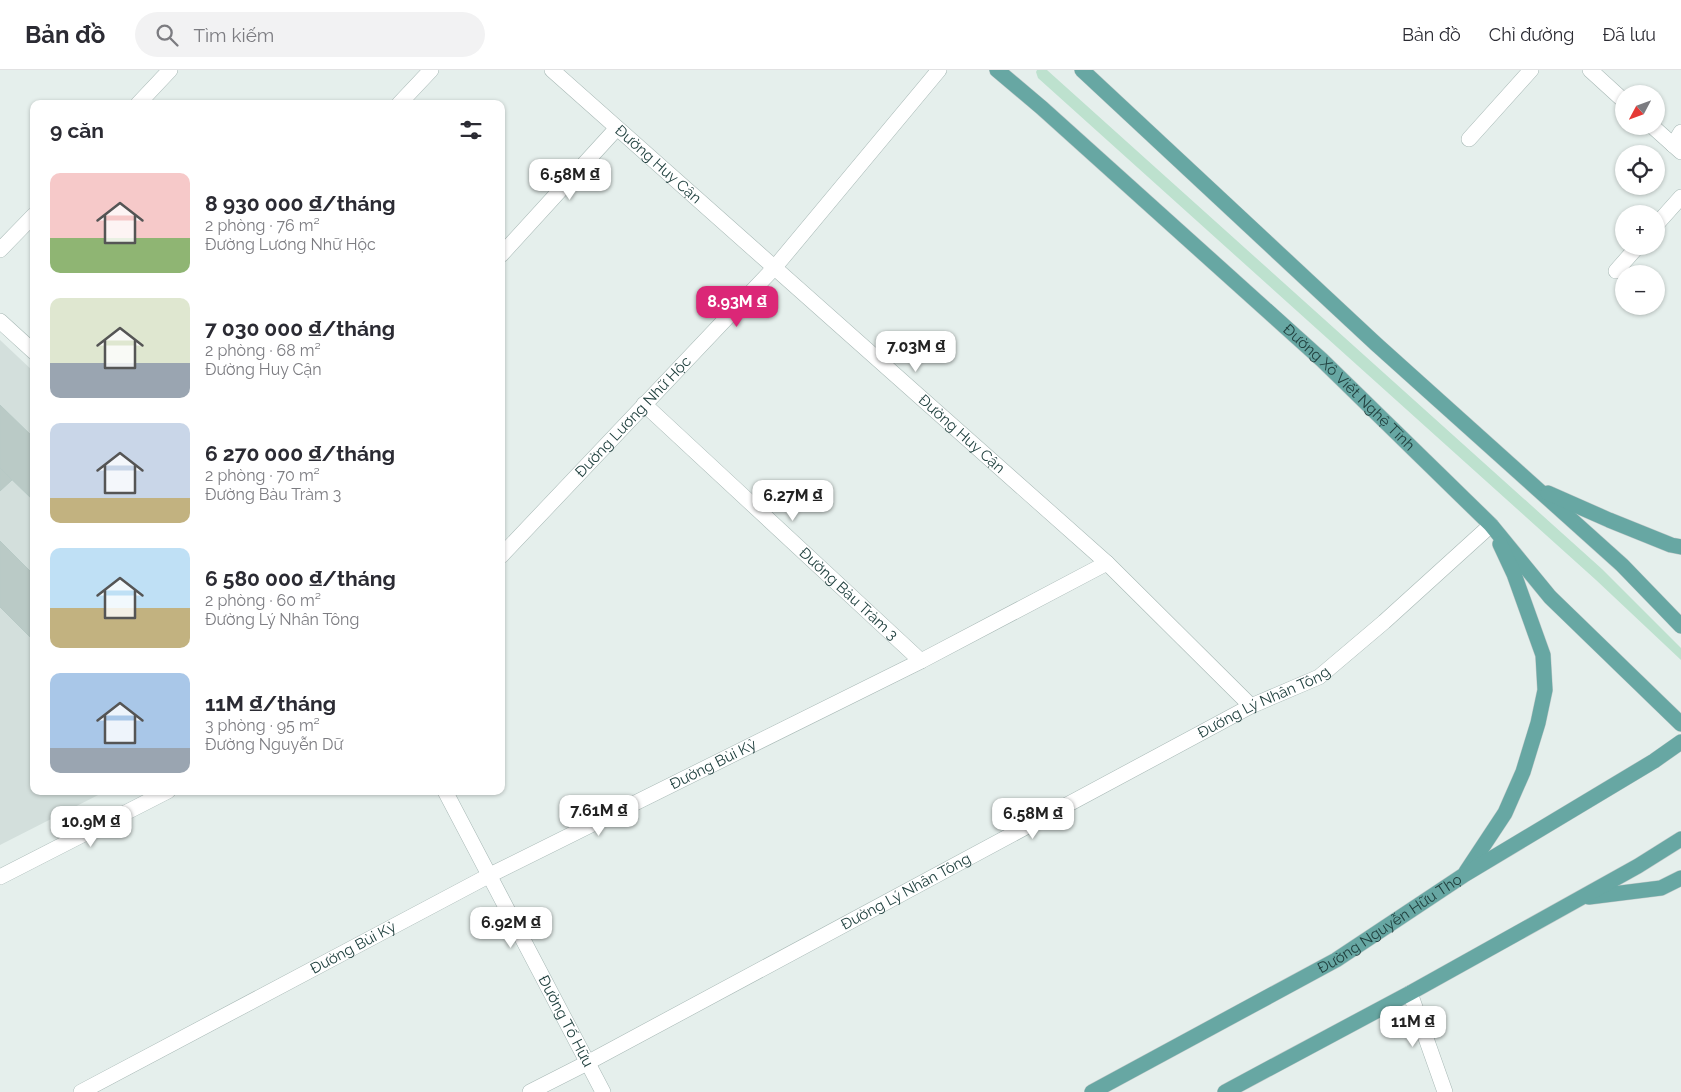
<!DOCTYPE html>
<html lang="vi">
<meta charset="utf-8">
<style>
:root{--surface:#fff;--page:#f2f2f3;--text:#2b2b33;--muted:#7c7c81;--line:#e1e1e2;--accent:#db2777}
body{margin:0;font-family:Raleway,sans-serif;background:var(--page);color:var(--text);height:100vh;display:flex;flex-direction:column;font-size:19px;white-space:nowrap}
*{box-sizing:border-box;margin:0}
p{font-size:16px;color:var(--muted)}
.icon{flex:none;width:28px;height:28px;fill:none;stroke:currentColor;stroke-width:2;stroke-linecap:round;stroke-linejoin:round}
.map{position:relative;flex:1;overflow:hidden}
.details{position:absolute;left:30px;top:30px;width:475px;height:695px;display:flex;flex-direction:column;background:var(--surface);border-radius:10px;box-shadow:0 1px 4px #0004}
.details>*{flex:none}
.needle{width:32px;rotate:229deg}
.controls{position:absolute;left:1615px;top:15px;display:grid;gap:10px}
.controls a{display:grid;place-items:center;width:50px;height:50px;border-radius:50%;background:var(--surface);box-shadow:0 1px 4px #0004;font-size:25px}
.price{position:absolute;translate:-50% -42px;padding:0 11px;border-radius:10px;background:#fff;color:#222;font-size:16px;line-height:32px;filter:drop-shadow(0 1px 2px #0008)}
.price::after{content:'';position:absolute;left:50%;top:30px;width:15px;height:11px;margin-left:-8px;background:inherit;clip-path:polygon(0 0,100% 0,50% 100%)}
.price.selected{background:var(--accent);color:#fff}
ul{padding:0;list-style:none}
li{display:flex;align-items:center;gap:15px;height:125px;padding:0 20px}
li span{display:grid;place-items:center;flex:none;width:140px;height:100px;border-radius:10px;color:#555}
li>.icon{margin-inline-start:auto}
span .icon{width:60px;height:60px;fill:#fffc;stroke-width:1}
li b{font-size:21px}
h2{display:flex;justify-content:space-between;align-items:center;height:60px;padding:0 20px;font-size:21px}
header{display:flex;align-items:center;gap:30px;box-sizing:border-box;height:70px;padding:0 25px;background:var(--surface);border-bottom:1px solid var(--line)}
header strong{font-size:24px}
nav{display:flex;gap:28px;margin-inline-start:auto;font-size:18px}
.search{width:350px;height:45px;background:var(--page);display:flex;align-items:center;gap:12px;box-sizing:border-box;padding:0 18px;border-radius:28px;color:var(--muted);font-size:19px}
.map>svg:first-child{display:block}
</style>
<header>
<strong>Bản đồ</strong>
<div class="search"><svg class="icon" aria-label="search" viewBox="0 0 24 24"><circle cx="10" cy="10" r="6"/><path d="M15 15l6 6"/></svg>Tìm kiếm</div>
<nav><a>Bản đồ</a><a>Chỉ đường</a><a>Đã lưu</a></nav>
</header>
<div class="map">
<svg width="1681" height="1022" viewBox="0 0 1681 1022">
<rect width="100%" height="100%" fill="#e5efec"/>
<path fill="#d3dfdc" d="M0 270 34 302V721H106L0 775Z"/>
<path fill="#bde1ce" d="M1037 0H1047L1602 499 1681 578V590L1596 510 1038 8 1036 2Z"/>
<path fill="#bacac6" stroke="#b7c9c5" d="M0 335 34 368V431L0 398Z
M0 398 12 410 0 421Z
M0 471 34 505V571L0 537Z"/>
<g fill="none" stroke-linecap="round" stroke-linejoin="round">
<defs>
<g id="minor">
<path id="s1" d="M552 0 1107 493 1251 636"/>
<path d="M1590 0 1624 31"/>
<path d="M138 34 170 0"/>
<path d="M399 34 431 0"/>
<path d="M1652 56 1681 82"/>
<path d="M1469 69 1531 0"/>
<path d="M1673 75 1681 62"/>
<path d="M1656 155 1681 127"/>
<path d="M0 180 34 145"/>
<path d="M501 185 617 58"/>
<path d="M1616 201 1638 176"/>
<path d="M0 251 34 282"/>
<path id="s2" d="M644 334 921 591"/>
<path id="s3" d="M501 486 775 197 939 0"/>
<path id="s4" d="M445 721 603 1022"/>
<path d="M0 807 168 721"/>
<path d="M1410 923 1445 1022"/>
<path id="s5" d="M81 1022 490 805 921 591 1107 493"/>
<path id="s6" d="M530 1022 587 993 1251 636 1319 607 1384 552 1491 455"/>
</g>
<g id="major">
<path id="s7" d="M997 0 1042 38 1322 290 1491 455 1550 527 1681 654"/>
<path d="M1082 0 1376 274 1622 495 1681 556"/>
<path d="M1548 423 1609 450 1671 475 1681 477"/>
<path d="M1466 802 1505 743 1523 702 1538 653 1545 620 1543 585 1514 504 1500 474"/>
<path d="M1589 827 1661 818 1681 808"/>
<path id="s8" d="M1092 1022 1336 890 1464 805 1654 691 1681 672"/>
<path d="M1225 1022 1410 923 1638 796 1681 769"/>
</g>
</defs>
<use href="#minor" stroke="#a7b8b5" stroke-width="16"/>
<use href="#major" stroke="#c1caca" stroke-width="16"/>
<use href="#minor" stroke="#fff" stroke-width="15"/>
<use href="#major" stroke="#67a7a3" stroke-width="15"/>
</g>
<g text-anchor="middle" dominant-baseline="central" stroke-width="4.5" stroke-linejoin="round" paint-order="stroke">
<g font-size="15" fill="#224240" stroke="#f6fbf9">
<text stroke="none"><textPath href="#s1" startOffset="142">Đường Huy Cận</textPath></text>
<text stroke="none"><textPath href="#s7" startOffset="474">Đường Xô Viết Nghệ Tĩnh</textPath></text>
<text stroke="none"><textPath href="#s3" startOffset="192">Đường Lương Nhữ Hộc</textPath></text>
<text stroke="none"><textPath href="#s1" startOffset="548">Đường Huy Cận</textPath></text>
<text stroke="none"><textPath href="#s2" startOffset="279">Đường Bàu Tràm 3</textPath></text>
<text stroke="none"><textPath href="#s6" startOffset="831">Đường Lý Nhân Tông</textPath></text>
<text stroke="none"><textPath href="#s5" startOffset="712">Đường Bùi Kỷ</textPath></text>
<text stroke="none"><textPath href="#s6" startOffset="426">Đường Lý Nhân Tông</textPath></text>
<text stroke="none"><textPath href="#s8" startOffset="342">Đường Nguyễn Hữu Thọ</textPath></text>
<text stroke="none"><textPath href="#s5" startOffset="308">Đường Bùi Kỷ</textPath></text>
<text stroke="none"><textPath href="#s4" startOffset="260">Đường Tố Hữu</textPath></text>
</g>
</g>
</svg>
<div class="controls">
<a><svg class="needle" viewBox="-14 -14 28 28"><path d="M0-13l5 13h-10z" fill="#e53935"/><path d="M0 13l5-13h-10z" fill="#7c7c81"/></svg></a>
<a><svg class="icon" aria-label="locate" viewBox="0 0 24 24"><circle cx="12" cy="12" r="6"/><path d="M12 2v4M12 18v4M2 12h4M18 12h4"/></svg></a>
<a>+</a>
<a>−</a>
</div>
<b class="price" style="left:570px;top:131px">6.58M ₫</b>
<b class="price selected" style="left:737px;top:258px">8.93M ₫</b>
<b class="price" style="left:916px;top:303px">7.03M ₫</b>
<b class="price" style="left:793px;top:452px">6.27M ₫</b>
<b class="price" style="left:599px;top:767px">7.61M ₫</b>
<b class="price" style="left:1033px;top:770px">6.58M ₫</b>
<b class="price" style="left:91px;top:778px">10.9M ₫</b>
<b class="price" style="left:511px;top:879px">6.92M ₫</b>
<b class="price" style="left:1413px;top:978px">11M ₫</b>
<section class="details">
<h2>9 căn<svg class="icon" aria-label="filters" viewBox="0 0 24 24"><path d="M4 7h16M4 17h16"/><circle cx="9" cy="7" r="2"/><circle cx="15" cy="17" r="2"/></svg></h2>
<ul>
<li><span style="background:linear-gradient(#f6c9c9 65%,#8fb573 0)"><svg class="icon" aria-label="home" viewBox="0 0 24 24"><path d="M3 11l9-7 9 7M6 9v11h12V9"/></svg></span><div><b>8 930 000 ₫/tháng</b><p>2 phòng · 76 m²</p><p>Đường Lương Nhữ Hộc</p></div></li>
<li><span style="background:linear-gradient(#dfe7d0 65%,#9aa5b1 0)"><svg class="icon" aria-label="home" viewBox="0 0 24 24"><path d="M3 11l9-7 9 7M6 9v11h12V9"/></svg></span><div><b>7 030 000 ₫/tháng</b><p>2 phòng · 68 m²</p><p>Đường Huy Cận</p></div></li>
<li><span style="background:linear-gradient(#c9d6e8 75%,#c2b280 0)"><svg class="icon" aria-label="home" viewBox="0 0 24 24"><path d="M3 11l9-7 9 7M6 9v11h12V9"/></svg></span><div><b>6 270 000 ₫/tháng</b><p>2 phòng · 70 m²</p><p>Đường Bàu Tràm 3</p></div></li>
<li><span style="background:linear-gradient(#bfe0f5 60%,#c2b280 0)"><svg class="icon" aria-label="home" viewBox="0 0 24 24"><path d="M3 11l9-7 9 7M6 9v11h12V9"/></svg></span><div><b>6 580 000 ₫/tháng</b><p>2 phòng · 60 m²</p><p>Đường Lý Nhân Tông</p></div></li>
<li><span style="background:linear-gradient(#a9c7e8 75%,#9aa5b1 0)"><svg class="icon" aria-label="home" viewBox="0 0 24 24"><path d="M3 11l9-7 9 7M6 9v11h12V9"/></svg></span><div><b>11M ₫/tháng</b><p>3 phòng · 95 m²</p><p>Đường Nguyễn Dữ</p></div></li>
</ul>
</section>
</div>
